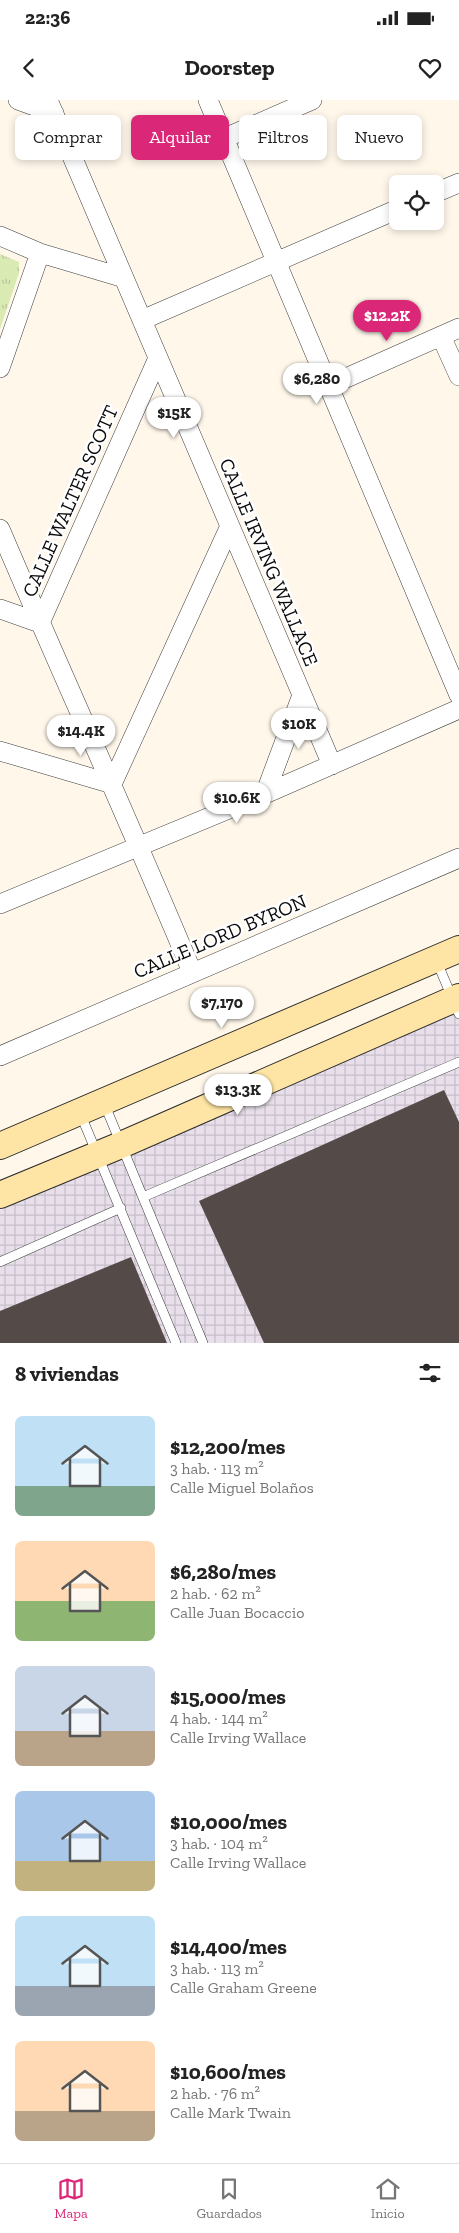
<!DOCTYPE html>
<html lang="es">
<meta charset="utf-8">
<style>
:root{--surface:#fff;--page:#f2f2f2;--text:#222;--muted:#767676;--line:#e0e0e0;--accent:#db2777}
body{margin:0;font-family:"Zilla Slab",serif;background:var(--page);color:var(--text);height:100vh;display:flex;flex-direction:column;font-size:19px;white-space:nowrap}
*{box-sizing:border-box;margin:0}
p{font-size:16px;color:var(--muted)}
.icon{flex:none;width:28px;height:28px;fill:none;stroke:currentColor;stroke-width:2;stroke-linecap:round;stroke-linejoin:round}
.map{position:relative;height:1243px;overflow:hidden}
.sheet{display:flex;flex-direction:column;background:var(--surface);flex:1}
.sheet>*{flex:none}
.banner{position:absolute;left:15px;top:15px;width:430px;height:45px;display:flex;gap:10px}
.controls{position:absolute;left:389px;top:75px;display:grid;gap:10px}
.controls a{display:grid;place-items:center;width:55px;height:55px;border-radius:8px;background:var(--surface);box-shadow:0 2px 8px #0003;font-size:25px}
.price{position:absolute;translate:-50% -42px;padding:0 11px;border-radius:18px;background:#fff;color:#222;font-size:16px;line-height:32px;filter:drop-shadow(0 1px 2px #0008)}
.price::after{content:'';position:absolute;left:50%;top:30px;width:15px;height:11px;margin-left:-8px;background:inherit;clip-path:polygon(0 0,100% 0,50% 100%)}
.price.current{background:var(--accent);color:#fff}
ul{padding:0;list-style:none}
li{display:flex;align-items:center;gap:15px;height:125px;padding:0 15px}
li span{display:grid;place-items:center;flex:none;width:140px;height:100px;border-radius:8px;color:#555}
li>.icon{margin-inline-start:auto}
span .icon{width:60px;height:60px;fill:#fffc;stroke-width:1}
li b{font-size:21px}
h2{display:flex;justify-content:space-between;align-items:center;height:60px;padding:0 15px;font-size:21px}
.tag{padding:0 18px;border-radius:8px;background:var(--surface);box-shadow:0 2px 8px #0003;font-size:18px;line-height:45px}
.tag.current{background:var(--accent);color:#fff}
.status{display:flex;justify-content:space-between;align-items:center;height:35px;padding:0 25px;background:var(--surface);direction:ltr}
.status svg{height:14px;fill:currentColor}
header{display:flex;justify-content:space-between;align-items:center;height:65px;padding:0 15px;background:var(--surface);font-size:22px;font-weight:700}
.dock{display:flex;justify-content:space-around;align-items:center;height:70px;border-top:1px solid var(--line);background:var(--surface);font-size:14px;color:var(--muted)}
.dock a{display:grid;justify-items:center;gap:2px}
.dock .current{color:var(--accent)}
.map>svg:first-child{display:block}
</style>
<div class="status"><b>22:36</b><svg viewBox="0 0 49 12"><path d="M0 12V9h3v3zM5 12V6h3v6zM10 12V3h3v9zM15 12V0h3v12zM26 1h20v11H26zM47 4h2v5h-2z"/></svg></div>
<header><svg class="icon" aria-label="back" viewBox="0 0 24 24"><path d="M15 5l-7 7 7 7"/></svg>Doorstep<svg class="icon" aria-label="heart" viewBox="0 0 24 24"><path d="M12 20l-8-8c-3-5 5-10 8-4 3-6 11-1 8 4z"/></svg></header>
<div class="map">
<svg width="459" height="1243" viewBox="0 0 459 1243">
<defs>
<pattern id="industrial-grid" width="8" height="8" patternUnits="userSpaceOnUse" patternTransform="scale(1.25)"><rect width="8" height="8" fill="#e8dfeb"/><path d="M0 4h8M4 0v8" fill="none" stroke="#c6bec8"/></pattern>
<pattern id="park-tufts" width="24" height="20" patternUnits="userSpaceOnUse" patternTransform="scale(1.25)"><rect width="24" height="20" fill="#d9eab3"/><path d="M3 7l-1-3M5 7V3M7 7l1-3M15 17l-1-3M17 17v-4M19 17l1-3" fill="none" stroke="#b9c799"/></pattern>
</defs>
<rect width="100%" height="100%" fill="#fff7ea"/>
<path fill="url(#industrial-grid)" d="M459 907V1243H0V1110Z"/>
<path fill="url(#park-tufts)" d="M0 154 19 162V173L0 229Z"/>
<path fill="#544a48" d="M444 990 459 1022V1243H264L199 1101Z
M131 1157 167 1243H0V1211Z"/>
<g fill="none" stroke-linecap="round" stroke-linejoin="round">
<defs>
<path id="lane" d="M437 862 459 914
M104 1003 203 1243
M80 1013 176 1243
M143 1097 459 962
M0 1162 121 1108"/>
<path id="street" d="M18 0 54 13
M48 0 332 665
M208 0 459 595
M225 38 312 0
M435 93 459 83
M0 136 40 153 124 178
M142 220 398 109
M441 236 459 276
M0 268 40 153
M328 286 459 228
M0 429C63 577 130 723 192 872
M0 509 40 523 158 258
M0 651 112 684 230 426
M265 694 302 595
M0 804 265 694 459 609
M0 956 459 758"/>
<path id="secondary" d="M0 1046 459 849
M0 1095 121 1045 459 897"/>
</defs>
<use href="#lane" stroke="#3e3e3e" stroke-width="10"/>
<use href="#street" stroke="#3e3e3e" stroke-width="20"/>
<use href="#secondary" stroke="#2d2d2d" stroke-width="28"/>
<use href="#lane" stroke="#fff" stroke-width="9"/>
<use href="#street" stroke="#fff" stroke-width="19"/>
<use href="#secondary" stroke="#ffe5a5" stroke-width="26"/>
</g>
<g text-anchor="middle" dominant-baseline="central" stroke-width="5" stroke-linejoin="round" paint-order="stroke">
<g font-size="20" fill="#0b0b0b" stroke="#fff">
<text transform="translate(70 401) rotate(-66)">CALLE WALTER SCOTT</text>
<text transform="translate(269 462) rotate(67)">CALLE IRVING WALLACE</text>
<text transform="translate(220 836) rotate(-23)">CALLE LORD BYRON</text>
</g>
</g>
</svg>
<div class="controls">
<a><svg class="icon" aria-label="locate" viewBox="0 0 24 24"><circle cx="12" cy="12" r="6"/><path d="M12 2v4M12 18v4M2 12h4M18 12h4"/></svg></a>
</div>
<b class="price current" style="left:387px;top:242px">$12.2K</b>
<b class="price" style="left:317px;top:305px">$6,280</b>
<b class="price" style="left:174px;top:339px">$15K</b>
<b class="price" style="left:299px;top:650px">$10K</b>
<b class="price" style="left:81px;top:657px">$14.4K</b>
<b class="price" style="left:237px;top:724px">$10.6K</b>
<b class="price" style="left:222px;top:929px">$7,170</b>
<b class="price" style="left:238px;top:1016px">$13.3K</b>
<div class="banner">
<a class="tag">Comprar</a>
<a class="tag current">Alquilar</a>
<a class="tag">Filtros</a>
<a class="tag">Nuevo</a>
</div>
</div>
<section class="sheet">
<h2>8 viviendas<svg class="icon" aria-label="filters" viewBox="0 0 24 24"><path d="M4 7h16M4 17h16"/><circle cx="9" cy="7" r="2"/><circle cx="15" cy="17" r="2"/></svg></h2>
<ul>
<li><span style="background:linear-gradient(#bfe0f5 70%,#7fa58c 0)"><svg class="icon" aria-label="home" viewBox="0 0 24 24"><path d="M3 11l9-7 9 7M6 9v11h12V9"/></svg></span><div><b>$12,200/mes</b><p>3 hab. · 113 m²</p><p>Calle Miguel Bolaños</p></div></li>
<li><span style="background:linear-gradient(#ffd9b3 60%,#8fb573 0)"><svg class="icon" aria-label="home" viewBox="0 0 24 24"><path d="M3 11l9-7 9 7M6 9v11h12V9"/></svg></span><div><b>$6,280/mes</b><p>2 hab. · 62 m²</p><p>Calle Juan Bocaccio</p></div></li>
<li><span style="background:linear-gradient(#c9d6e8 65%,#b9a48a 0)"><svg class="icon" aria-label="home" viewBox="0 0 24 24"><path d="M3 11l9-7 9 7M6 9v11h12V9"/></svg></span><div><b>$15,000/mes</b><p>4 hab. · 144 m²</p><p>Calle Irving Wallace</p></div></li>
<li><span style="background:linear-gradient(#a9c7e8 70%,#c2b280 0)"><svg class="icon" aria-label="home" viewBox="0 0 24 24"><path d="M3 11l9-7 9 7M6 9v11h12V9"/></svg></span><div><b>$10,000/mes</b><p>3 hab. · 104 m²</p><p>Calle Irving Wallace</p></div></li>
<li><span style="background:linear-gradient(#bfe0f5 70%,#9aa5b1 0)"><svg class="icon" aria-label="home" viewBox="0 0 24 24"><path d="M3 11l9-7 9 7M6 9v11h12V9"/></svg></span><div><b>$14,400/mes</b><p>3 hab. · 113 m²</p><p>Calle Graham Greene</p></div></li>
<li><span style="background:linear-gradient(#ffd9b3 70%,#b9a48a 0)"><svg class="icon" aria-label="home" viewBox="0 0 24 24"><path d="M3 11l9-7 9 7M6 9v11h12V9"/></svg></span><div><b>$10,600/mes</b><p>2 hab. · 76 m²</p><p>Calle Mark Twain</p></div></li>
</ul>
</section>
<nav class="dock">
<a class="current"><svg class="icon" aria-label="map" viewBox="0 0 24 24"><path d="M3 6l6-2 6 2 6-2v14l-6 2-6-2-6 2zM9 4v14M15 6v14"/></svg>Mapa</a>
<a><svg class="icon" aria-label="saved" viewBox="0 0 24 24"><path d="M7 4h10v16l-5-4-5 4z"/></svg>Guardados</a>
<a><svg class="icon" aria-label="home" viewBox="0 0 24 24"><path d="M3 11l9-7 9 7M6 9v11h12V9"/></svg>Inicio</a>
</nav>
